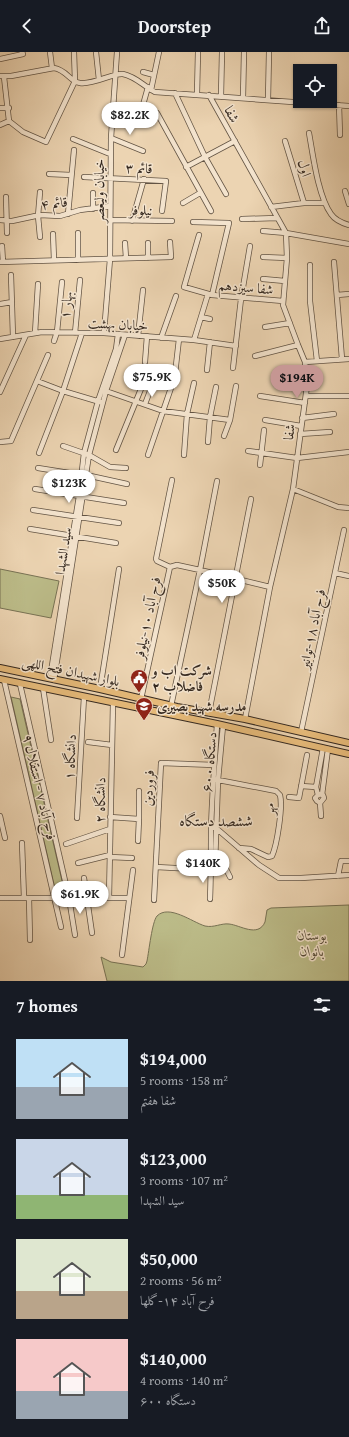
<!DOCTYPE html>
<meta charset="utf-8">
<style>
:root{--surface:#171b24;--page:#242831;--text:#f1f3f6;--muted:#9ea1a6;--accent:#c59692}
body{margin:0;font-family:"Gentium Book Plus",Amiri,serif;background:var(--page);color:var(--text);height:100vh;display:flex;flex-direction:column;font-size:15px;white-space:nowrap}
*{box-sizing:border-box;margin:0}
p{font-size:13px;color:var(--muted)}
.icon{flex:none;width:22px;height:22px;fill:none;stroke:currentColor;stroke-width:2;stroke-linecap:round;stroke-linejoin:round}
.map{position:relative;height:929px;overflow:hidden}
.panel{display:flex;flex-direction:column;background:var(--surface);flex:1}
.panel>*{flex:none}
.tools{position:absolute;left:293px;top:12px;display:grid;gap:8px}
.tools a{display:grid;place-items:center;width:44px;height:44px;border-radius:0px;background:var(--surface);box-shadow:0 1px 3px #0004;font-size:20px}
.price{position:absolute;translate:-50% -34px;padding:0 9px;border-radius:14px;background:#fff;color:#222;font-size:13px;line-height:26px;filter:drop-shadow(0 1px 2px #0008)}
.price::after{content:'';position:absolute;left:50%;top:24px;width:12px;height:9px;margin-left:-6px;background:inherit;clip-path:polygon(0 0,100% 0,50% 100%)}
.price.on{background:var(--accent);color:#111}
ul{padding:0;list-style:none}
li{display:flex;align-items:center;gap:12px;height:100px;padding:0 16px}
li span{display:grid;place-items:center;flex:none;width:112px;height:80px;border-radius:0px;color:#555}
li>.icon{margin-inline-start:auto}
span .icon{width:48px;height:48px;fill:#fffc;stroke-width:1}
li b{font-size:17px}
h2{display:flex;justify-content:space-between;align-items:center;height:48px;padding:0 16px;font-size:17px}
header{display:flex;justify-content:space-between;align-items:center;height:52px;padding:0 16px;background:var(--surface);font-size:18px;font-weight:600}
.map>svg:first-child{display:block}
</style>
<header><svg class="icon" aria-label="back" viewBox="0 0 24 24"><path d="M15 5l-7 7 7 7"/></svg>Doorstep<svg class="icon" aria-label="share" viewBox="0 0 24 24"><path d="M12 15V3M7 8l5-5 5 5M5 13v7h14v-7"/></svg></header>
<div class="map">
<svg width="349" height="929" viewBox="0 0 349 929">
<rect width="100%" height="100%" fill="#ecd4b2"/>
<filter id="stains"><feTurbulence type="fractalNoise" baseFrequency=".005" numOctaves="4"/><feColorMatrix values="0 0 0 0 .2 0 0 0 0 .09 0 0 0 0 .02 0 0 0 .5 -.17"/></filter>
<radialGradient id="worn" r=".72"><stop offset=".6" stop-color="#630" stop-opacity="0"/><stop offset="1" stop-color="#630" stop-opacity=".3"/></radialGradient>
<path fill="#bcbc89" stroke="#787254" d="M0 517 59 529 51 566 0 556Z
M11 645 20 647 65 842 56 841Z
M349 853V929H107L101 905 111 910 143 915 146 912 147 909C149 899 152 870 157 864 169 852 192 870 205 874 214 876 221 871 229 872 240 873 258 886 265 870 266 866 266 862 267 858L271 856Z"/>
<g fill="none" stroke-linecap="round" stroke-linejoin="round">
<defs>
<path id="minor" d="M50 0 52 16
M96 0 99 28
M0 7 23 2 22 0
M143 20 154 23
M0 24H11L54 16C67 18 70 30 80 31 94 33 112 21 123 22 137 25 143 34 155 40L349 54
M4 25 9 69 23 80 46 90 75 29 74 0
M151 38 159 0
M175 41 205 105 226 142
M197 42 198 0
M209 43 286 181 287 206 283 253 298 293 305 310 307 334 293 437 270 535 245 667
M221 44 222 0
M243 46 244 0
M268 48 269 0
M339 53 340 83
M0 56H9
M141 60 148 35
M157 61 211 159
M0 73 9 69
M309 81C313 103 318 144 331 162 335 168 342 171 349 173
M111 86 143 99
M73 87 110 102
M285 89 304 151
M186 115 235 89
M49 122 71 123
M84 125 166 129 162 159
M345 139 349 152
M40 140 38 164 40 185
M6 145 7 181
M183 151 200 141
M271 155 304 151H324
M93 157V141
M68 162 74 98
M242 167 277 166
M0 168 12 169 40 163 60 164 80 158 110 154
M110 168 172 169
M132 169 144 127
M193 170 229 171 212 243
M263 179 286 181 349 192
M78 181V208
M53 182 54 208
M199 183 184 235 212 243 283 249
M125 191 126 206
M148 191V206
M2 194 3 210
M263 205 287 206
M0 210 171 205 170 190
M334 210 342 307
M310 213V249L317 309
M11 223 13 285
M263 227 285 229
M337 243 349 242
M0 252 12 250
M201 265 210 267
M265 275 290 271
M35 281 38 232
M75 281 80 228
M104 281 110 207 111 86 117 0
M138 284 143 238
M161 286 176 244
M0 287 42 280 104 281 194 288 236 294
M194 288 208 242
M54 289 57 280 62 230
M255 304 298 293
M145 310 147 284
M305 310 349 307
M233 316 241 247 250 194
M207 318 210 290
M175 322 179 287
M37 329 63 339 100 350
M103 338 163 359 230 368
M0 340 26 283
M260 344 305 351
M306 344H349
M145 352 155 326
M302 366 334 362
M265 368 301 374
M300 382 330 380
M224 384 230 368 236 334
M0 390 11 389 48 303
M208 390 210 365 216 335
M63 394 89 403 110 415 126 416
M116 398 143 332
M248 399 297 406 349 400
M39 401 63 339 82 281
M148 403 172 333
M184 403 187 362 194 331
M260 413 264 378
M38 416 82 423
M86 423 127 432
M35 437 124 451
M293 437 338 455 349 456
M33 458 119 471
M30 477 116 491
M170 515 177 513 200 518 270 535
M335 521 349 524
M50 626 79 444 84 401 98 349 116 297 118 282
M4 628 61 875
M54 628 89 403 106 339 125 283
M20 632 69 846 75 883
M43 636 51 688
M100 637 119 517
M141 647 170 515 157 509 156 507 172 428
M171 654 200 518 217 429
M209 661 251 447
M301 680 344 478
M88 690 112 693
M213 727 276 739 280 743C283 755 277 793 272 804L268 805 251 797 239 796
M301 734 316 735
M318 743 316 735 323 696
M322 743 328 697
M289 745 299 746 307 703
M320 751 324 746 323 743 321 742 318 743 315 746 317 749 320 751 321 764
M0 764 5 786
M110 765 139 767V739
M77 766 84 645
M211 775 216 776 259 813 279 826H301L349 823
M138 789 139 767
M22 791 24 846
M66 792 110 777
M110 805 132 806
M78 811 110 803
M212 812 225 815 230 825
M156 815 212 818
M212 818 215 813 218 728 223 674
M338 824 341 809H349
M84 826 92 881
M0 846H129
M29 846 30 888
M109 846 113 651
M210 847C211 824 211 800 211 777 212 742 215 707 217 672
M154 848 161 711 214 713
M122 903 133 818"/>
<path id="major" d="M0 616 100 637 177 655 245 667 349 691
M0 627 217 672 349 702"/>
</defs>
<use href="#minor" stroke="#635444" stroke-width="6"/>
<use href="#major" stroke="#352920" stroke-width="8"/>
<use href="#minor" stroke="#f3e3cd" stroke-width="4.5"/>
<use href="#major" stroke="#e6ba79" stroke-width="6"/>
</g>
<defs>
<symbol id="civic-pin" viewBox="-11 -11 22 30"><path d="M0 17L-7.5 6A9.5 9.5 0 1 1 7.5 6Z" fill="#8f2418" stroke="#f3e3cd"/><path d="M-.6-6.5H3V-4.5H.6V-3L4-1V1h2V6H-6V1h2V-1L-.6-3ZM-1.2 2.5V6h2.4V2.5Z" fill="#fff"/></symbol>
<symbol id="school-pin" viewBox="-11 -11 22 30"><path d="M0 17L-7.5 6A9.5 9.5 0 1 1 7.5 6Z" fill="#8f2418" stroke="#f3e3cd"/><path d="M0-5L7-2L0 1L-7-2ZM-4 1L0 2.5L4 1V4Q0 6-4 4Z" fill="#fff"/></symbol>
</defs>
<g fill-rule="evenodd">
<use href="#civic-pin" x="129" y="616" width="20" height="27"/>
<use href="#school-pin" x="134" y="644" width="20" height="27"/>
</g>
<g text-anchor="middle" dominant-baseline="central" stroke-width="3" stroke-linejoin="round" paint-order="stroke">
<g font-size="14" fill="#352920" stroke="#f3e3cd">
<text transform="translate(232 62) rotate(61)">شفا</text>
<text transform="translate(139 116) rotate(2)">قائم ۳</text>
<text transform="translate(305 116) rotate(73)">اول</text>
<text transform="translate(99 139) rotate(-90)">خیابان ولیعصر</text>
<text transform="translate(54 151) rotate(-7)">قائم ۴</text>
<text transform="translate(141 158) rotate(2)">نیلوفر</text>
<text transform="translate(246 235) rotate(5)">شفا سیزدهم</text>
<text transform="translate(66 253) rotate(-84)">بهار ۱</text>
<text transform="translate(118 272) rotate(3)">خیابان بهشت</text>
<text transform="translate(289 380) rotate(-82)">شفا</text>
<text transform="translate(63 499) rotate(-81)">سید الشهدا</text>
<text transform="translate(147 566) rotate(-78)">فرح آباد ۱۰-نیلوفر</text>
<text transform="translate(312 577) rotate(-78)">فرح آباد ۱۸-توانیر</text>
<text transform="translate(71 619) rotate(12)">بلوار شهیدان فتح اللهی</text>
<text transform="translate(70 705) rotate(-87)">دانشگاه ۱</text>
<text transform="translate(209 710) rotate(-85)">۶۰۰ دستگاه</text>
<text transform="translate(40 735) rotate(77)">فرح آباد ۷ - استقلال ۹</text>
<text transform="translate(148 736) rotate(-87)">فروردین</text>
<text transform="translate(100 748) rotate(-89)">دانشگاه ۲</text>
<text transform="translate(269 757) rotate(-88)">مهر</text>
</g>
<g font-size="14" font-weight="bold" fill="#352920" stroke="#f3e3cd" text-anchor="start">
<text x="152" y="618">شرکت اب و<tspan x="152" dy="16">فاضلاب ۲</tspan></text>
<text x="157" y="654">مدرسه شهید بصیری</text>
</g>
<g font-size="14" font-style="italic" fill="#574e3a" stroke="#f3e3cd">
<text x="312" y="883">بوستان<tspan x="312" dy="16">بانوان</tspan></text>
</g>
<g font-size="15" fill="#352920" stroke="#f3e3cd">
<text x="216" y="768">ششصد دستگاه</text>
</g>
</g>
<rect width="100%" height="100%" filter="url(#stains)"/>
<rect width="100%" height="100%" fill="url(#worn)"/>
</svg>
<div class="tools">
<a><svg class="icon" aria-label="locate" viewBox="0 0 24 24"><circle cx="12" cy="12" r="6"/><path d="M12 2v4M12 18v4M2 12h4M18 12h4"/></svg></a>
</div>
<b class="price" style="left:130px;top:84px">$82.2K</b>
<b class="price" style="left:152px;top:346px">$75.9K</b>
<b class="price on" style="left:297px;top:347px">$194K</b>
<b class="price" style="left:69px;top:452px">$123K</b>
<b class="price" style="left:222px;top:552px">$50K</b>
<b class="price" style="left:203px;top:832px">$140K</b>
<b class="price" style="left:80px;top:863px">$61.9K</b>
</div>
<section class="panel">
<h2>7 homes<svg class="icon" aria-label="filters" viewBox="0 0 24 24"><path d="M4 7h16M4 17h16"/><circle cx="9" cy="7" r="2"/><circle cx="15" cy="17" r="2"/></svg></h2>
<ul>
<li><span style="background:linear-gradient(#bfe0f5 60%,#9aa5b1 0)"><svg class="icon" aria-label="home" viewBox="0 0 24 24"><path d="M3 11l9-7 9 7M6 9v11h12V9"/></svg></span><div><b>$194,000</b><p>5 rooms · 158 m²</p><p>شفا هفتم</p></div></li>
<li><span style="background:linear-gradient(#c9d6e8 70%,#8fb573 0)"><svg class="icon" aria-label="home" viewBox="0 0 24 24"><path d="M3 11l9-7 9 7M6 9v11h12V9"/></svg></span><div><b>$123,000</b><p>3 rooms · 107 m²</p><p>سید الشهدا</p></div></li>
<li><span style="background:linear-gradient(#dfe7d0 65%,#b9a48a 0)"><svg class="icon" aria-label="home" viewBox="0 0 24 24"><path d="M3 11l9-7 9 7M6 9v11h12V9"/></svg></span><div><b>$50,000</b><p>2 rooms · 56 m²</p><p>فرح آباد ۱۴-گلها</p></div></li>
<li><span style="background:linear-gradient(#f6c9c9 65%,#9aa5b1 0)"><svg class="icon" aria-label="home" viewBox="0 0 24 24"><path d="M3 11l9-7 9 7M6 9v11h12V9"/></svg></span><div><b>$140,000</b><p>4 rooms · 140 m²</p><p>۶۰۰ دستگاه</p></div></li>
</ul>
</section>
